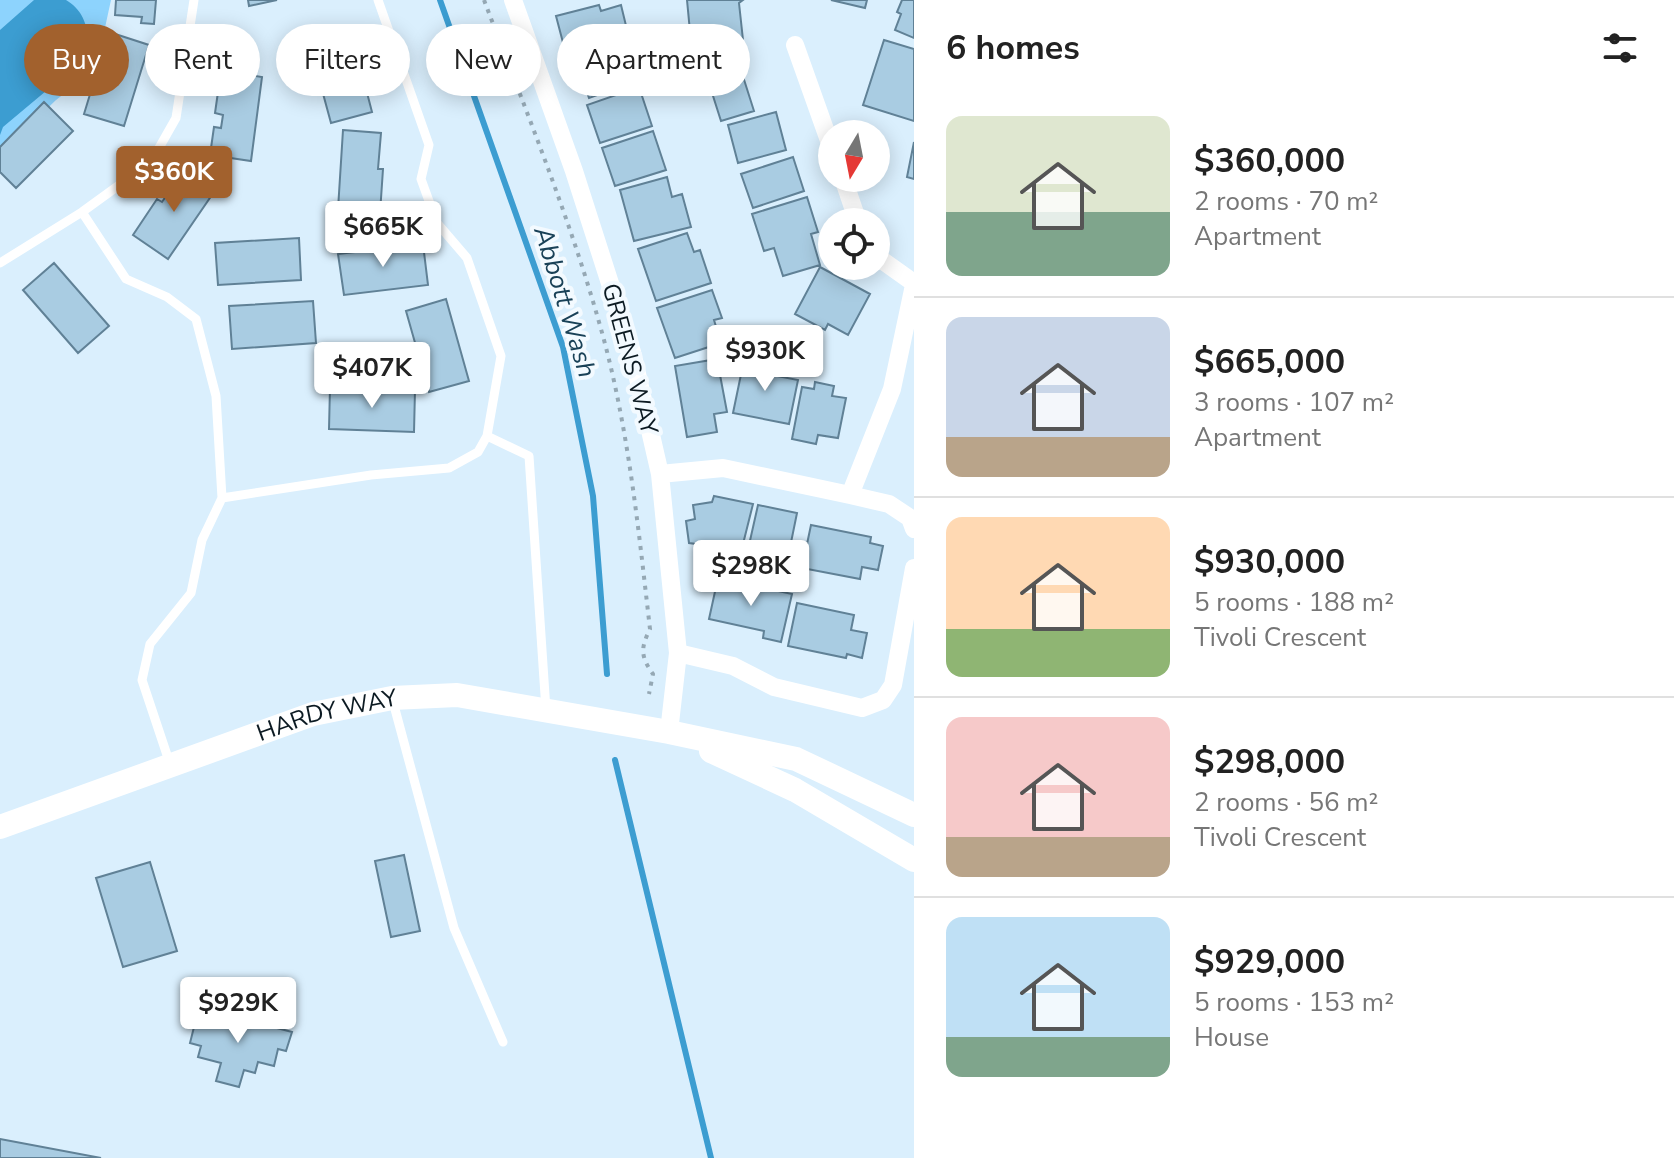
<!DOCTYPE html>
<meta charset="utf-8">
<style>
:root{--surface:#fff;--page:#f6f6f6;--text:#222;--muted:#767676;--line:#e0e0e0;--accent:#a2612d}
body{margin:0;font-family:"Nunito Sans",sans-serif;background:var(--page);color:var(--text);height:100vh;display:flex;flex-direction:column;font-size:30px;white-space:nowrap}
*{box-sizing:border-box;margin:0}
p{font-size:26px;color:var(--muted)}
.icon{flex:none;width:44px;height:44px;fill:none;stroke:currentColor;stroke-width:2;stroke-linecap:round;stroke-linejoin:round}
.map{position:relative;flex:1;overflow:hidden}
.drawer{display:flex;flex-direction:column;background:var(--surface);width:760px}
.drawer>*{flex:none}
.banner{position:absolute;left:24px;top:24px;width:760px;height:72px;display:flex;gap:16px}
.needle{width:52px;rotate:190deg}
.fabs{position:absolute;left:818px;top:120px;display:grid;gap:16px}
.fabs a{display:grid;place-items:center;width:72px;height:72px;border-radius:50%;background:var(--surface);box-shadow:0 4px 20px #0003;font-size:40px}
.price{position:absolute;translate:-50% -68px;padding:0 18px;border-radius:8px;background:#fff;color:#222;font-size:26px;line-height:52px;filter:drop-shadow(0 2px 4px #0008)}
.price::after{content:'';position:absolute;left:50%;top:48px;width:24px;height:18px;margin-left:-12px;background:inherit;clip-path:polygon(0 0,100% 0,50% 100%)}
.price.active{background:var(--accent);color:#fff}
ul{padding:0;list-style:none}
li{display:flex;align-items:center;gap:24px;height:200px;padding:0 32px}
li+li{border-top:2px solid var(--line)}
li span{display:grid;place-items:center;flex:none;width:224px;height:160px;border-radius:16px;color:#555}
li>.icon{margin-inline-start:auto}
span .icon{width:96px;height:96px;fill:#fffc;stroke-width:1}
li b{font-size:34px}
h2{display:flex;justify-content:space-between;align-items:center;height:96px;padding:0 32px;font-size:34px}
.tag{padding:0 28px;border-radius:36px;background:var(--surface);box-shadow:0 4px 20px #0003;font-size:28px;line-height:72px}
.tag.active{background:var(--accent);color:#fff}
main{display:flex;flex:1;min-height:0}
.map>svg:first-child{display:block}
</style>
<main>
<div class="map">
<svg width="914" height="1158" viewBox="0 0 914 1158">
<rect width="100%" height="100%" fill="#daeffd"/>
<path fill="#8dd3fd" d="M0 0H111L96 69 56 100 0 154Z"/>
<path fill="#3c9dd1" d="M34 0H66C81 9 85 20 89 37L77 65 3 127 0 135V30Z"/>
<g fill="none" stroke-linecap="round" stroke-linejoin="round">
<path stroke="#3c9dd1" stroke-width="6" d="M440 0 563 347 593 496 607 674
M615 760 711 1158"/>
</g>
<path fill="#a9cce2" stroke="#608196" stroke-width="2" d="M116 0H156L154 24 141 23 142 17 115 15Z
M248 0H277L249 6Z
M687 0H743L739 3 743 40 691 42Z
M831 0H867L865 8Z
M902 0H914V38L895 30 901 14 897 12Z
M599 5 601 11 621 5 629 38 566 54 556 16Z
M351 31 372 112 331 123 309 42Z
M109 32 149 45 124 126 84 114Z
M884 40 914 49V121L863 105Z
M621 44 627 63 641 58 648 77 589 98 576 60Z
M733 45 754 111 721 121 700 55Z
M221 71 262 77 251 161 210 155 214 127 221 128 223 115 215 113Z
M639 87 652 126 600 143 587 105Z
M44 102 73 131 16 188 0 172V147Z
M776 112 786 150 738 163 728 125Z
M343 130 381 133 378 169H383L379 228 337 225Z
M653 131 666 170 615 186 602 148Z
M914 142V179L907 177Z
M793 157 804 191 753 208 741 174Z
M185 169 216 189 168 259 133 235 157 199 162 202Z
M667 177 672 197 682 194 691 227 634 241 620 190Z
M807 197 818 232 811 234 820 265 783 276 774 248 764 251 752 214Z
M687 233 694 252 700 250 711 283 656 301 638 249Z
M299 238 301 280 218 285 215 243Z
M423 244 428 285 344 295 338 254Z
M54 263 109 326 78 353 23 290Z
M820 267 870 294 848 335 828 324 825 330 795 314Z
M712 290 722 318 714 320 721 343 675 358 657 308Z
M446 299 469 381 429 392 406 311Z
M313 301 316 343 232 349 229 306Z
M717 359 727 412 714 414 717 432 687 437 675 366Z
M744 360 779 368 777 376 798 380 789 424 733 413Z
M815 382 834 386 832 396 846 398 838 438 818 435 816 444 792 439 802 387 814 389Z
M330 387 415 390 414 432 329 429Z
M714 496 753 504 741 552 698 556 696 544 689 543 686 521 695 519 693 505 712 502Z
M758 505 797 513 786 567 758 561 759 557 747 554Z
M811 525 871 537 870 543 883 546 878 570 862 567 860 579 802 568Z
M718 578 792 594 781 642 763 638 764 631 709 619Z
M797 603 854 615 851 630 867 633 862 658 847 654 846 658 788 646Z
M404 855 420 931 391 937 375 861Z
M150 862 177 951 123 967 96 878Z
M217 1012 292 1032 286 1051 278 1049 274 1066 258 1062 255 1073 244 1070 239 1087 216 1081 221 1063 198 1057 201 1046 190 1043 197 1015 215 1019Z
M0 1139 101 1158H0Z"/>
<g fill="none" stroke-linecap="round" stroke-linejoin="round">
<path stroke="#95a8b4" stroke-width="4" stroke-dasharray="4 6" stroke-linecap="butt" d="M484 0C524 106 568 213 599 322 628 422 638 526 650 629 640 649 641 657 653 674L649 694"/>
<path stroke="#fff" stroke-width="9" d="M82 212 126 279 167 297 196 319 216 396 222 498 202 540 191 593 150 644 142 680 170 764
M0 263 82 212 151 162 176 118 194 0
M487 436 529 456 546 710
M222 498 371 475 449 468 478 452 487 436 501 356 467 258 437 223 421 179 429 145 378 0
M392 698 454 928 503 1042"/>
<path stroke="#fff" stroke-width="18" d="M513 0 574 171 632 352 660 474 678 653 669 732
M795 45 832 149
M843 178 858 222
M876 256 914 283
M660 474 723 468 850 495 889 504 910 518 914 529
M850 495 892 389 914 285
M678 653 733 666 774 687 862 708 883 700 893 685 914 568"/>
<g stroke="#fff" stroke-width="24">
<path d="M711 751 795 790 914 860"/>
<path id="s1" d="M0 827 313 714 392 698 457 695 669 732 796 759 914 815"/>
</g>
</g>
<g text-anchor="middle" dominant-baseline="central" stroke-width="8" stroke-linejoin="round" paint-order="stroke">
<g font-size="24" fill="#0c1a22" stroke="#f3faff">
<text transform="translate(630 359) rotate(75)">GREENS WAY</text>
<text stroke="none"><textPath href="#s1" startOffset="346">HARDY WAY</textPath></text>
</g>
<g font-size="26" font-style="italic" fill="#194157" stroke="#f3faff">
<text transform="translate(565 302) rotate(73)">Abbott Wash</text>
</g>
</g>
</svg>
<div class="fabs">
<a><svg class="needle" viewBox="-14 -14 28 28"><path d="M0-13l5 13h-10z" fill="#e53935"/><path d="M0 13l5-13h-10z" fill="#767676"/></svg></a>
<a><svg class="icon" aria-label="locate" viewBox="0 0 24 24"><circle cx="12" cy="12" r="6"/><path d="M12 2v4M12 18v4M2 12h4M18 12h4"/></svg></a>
</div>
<b class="price active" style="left:174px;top:214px">$360K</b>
<b class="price" style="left:383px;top:269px">$665K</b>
<b class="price" style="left:765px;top:393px">$930K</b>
<b class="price" style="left:372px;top:410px">$407K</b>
<b class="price" style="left:751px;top:608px">$298K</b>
<b class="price" style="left:238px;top:1045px">$929K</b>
<div class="banner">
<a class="tag active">Buy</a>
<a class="tag">Rent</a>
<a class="tag">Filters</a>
<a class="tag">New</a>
<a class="tag">Apartment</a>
</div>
</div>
<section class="drawer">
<h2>6 homes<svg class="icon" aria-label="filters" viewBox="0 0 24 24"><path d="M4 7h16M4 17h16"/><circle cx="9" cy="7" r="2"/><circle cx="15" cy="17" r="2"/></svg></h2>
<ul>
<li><span style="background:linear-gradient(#dfe7d0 60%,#7fa58c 0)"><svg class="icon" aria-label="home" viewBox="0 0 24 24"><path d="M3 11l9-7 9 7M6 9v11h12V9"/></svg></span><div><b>$360,000</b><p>2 rooms · 70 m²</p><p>Apartment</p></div></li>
<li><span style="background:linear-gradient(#c9d6e8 75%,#b9a48a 0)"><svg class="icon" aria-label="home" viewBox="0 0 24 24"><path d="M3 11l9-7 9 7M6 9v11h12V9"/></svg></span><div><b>$665,000</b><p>3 rooms · 107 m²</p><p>Apartment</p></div></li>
<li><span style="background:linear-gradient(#ffd9b3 70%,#8fb573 0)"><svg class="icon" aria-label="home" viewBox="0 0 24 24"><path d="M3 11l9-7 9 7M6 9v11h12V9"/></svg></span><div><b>$930,000</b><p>5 rooms · 188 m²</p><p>Tivoli Crescent</p></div></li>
<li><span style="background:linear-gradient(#f6c9c9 75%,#b9a48a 0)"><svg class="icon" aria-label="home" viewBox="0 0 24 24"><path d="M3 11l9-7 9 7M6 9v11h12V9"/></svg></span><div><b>$298,000</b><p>2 rooms · 56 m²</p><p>Tivoli Crescent</p></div></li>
<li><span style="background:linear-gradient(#bfe0f5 75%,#7fa58c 0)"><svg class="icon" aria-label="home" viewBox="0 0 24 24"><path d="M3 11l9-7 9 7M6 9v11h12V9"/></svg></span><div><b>$929,000</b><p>5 rooms · 153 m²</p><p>House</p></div></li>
</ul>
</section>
</main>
